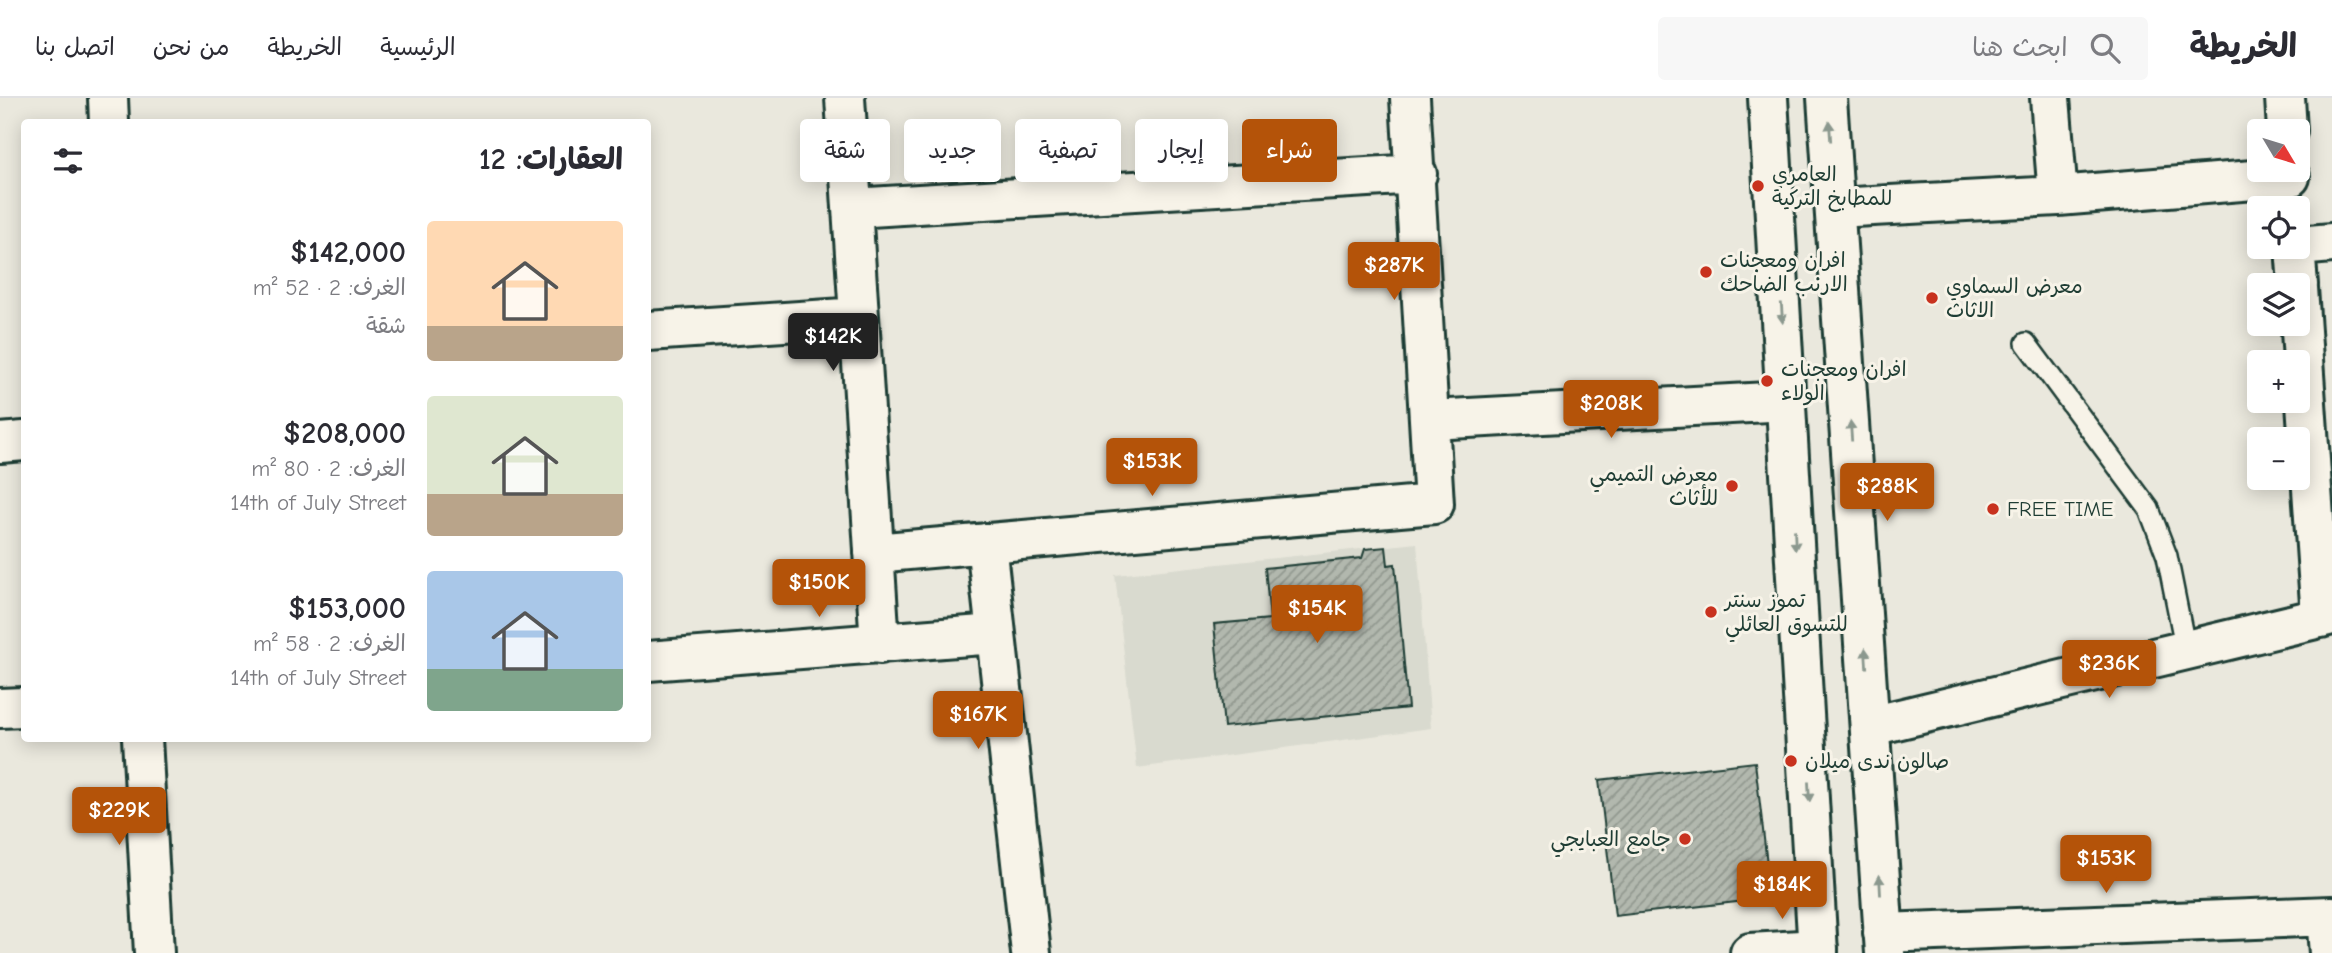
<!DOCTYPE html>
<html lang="ar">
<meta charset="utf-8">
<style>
:root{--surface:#fff;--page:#f7f7f7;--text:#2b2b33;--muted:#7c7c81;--line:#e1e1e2;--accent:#b45309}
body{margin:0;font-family:"Comic Neue","Playpen Sans Arabic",sans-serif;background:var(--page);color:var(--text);direction:rtl;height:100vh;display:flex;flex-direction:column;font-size:26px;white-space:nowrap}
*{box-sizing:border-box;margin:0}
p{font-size:23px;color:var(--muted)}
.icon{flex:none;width:38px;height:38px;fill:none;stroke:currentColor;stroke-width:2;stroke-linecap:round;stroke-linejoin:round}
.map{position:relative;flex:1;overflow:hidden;direction:ltr}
.sheet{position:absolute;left:21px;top:21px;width:630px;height:623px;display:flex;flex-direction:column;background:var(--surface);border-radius:7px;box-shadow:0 4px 18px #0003;direction:rtl}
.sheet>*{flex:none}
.top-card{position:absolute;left:672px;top:21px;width:665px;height:63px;direction:rtl;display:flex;gap:14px}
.needle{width:46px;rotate:128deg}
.controls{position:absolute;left:2247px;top:21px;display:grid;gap:14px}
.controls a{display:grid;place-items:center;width:63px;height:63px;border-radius:7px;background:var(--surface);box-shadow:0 4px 18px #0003;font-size:35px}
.price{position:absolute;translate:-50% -60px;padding:0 16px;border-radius:7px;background:var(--accent);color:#fff;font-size:23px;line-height:46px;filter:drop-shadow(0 2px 4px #0008)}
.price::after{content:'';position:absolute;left:50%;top:42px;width:21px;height:16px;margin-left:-10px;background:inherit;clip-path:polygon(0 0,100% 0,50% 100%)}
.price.on{background:#222;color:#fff}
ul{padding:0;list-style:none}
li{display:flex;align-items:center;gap:21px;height:175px;padding:0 28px}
li span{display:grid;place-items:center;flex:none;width:196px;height:140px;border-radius:7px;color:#555}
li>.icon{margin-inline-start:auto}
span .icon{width:84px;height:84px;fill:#fffc;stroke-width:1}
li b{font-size:30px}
h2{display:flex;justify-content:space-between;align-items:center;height:84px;padding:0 28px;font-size:30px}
.pill{padding:0 24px;border-radius:7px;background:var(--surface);box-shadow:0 4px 18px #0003;font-size:24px;line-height:63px}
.pill.on{background:var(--accent);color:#fff}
header{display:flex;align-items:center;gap:42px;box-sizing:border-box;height:98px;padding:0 35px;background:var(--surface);border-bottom:2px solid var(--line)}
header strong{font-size:33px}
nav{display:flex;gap:38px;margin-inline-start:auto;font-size:24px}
.search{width:490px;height:63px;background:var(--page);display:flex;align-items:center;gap:18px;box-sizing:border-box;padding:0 24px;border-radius:7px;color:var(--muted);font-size:26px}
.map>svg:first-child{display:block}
</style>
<header>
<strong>الخريطة</strong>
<div class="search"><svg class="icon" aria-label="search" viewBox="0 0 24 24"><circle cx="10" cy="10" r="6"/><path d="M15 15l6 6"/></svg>ابحث هنا</div>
<nav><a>الرئيسية</a><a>الخريطة</a><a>من نحن</a><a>اتصل بنا</a></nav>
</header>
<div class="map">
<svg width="2332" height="855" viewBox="0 0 2332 855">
<defs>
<pattern id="building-hatch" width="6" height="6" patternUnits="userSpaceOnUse" patternTransform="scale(1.75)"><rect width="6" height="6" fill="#b2b8ae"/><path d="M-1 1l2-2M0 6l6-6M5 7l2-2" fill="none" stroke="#90978e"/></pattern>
</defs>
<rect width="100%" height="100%" fill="#eae8dd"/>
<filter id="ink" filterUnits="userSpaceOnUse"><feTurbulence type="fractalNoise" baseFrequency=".0143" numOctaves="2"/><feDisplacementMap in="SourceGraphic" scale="14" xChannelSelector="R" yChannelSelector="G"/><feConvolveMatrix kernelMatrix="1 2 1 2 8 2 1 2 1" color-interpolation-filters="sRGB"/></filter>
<g filter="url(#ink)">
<path fill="#d9dacf" d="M1417 445 1431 630 1137 670 1115 477Z"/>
<path fill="url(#building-hatch)" stroke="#1f3d34" stroke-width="2" d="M1386 449 1388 467 1395 466 1408 610 1224 629 1214 526 1270 521 1265 470 1362 460 1365 451Z
M1755 664 1771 800 1615 818 1599 682Z"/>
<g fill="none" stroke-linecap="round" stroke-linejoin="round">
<defs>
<path id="service" d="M2026 245 2149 411 2167 458 2186 553"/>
<path id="minor" d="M108 0 109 24
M845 0 880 546
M2050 0 2058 98
M2285 0 2287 33
M853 110 1417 76
M1835 110 2058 98 2290 79
M2298 148 2332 145
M2295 149 2298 187
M2298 190 2321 520
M648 233 859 219
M1431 322 1787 303
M0 345 24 343
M986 445 1031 855
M874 455 1434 406 1410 0
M648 563 995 536
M0 610 24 609
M1871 628 2332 517
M142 640 154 855
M2326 819 2329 855
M1883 835 2332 818"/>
<path id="tertiary" d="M1750 855 1818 851"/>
<path id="secondary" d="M1768 0 1818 855
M1827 0 1885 855"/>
</defs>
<use href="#service" stroke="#1f3d34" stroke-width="24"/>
<use href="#minor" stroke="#1f3d34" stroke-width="44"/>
<use href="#tertiary" stroke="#1f3d34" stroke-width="44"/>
<use href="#secondary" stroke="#1f3d34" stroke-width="44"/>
<use href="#service" stroke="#f7f3e8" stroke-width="19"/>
<use href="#minor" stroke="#f7f3e8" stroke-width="38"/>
<use href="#tertiary" stroke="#f7f3e8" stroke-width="38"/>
<use href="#secondary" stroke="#f7f3e8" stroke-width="38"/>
</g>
<defs><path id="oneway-solid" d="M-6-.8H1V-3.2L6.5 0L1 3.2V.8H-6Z" transform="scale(1.75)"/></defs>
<g fill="#8b988e">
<use href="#oneway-solid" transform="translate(1830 33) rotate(-94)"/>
<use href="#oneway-solid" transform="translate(1782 215) rotate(86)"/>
<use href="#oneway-solid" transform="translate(1851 333) rotate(-94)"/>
<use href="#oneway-solid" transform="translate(1795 442) rotate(87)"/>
<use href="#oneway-solid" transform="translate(1866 560) rotate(-94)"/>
<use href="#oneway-solid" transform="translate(1809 694) rotate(87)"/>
<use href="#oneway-solid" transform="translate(1880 787) rotate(-93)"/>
</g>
</g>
<g fill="#c8321e" stroke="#f7f3e8" stroke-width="2.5">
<circle cx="1758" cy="88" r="7"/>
<circle cx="1706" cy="174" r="7"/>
<circle cx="1932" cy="200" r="7"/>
<circle cx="1767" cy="283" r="7"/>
<circle cx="1732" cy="388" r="7"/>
<circle cx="1993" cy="411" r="7"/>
<circle cx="1711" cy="514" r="7"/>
<circle cx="1791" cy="663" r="7"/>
<circle cx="1685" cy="741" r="7"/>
</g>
<g text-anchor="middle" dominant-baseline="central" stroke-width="6" stroke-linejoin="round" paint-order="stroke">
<g font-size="21" fill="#1f3d34" stroke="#f7f3e8" text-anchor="start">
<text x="1772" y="76">العامري<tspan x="1772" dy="24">للمطابخ التركية</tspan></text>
<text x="1720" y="162">افران ومعجنات<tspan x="1720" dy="24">الارنب الضاحك</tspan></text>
<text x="1946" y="188">معرض السماوي<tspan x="1946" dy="24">الاثاث</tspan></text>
<text x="1781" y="271">افران ومعجنات<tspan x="1781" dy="24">الولاء</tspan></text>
<text x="1718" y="376" text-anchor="end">معرض التميمي<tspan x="1718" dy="24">للأثاث</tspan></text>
<text x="2007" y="411">FREE TIME</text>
<text x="1725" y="502">تموز سنتر<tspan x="1725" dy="24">للتسوق العائلي</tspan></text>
<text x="1805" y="663">صالون ندى ميلان</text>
<text x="1671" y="741" text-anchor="end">جامع العبايجي</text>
</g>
</g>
</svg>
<div class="controls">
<a><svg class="needle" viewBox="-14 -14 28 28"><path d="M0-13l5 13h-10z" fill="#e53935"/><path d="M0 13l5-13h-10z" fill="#7c7c81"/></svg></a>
<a><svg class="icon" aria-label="locate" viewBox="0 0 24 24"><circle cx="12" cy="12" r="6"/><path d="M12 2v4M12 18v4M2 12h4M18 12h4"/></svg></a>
<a><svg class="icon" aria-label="layers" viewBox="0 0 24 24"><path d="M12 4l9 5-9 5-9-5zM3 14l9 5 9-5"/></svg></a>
<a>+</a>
<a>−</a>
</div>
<b class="price" style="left:1394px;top:204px">$287K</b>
<b class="price on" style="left:833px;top:275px">$142K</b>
<b class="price" style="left:1611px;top:342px">$208K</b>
<b class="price" style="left:1152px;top:400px">$153K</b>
<b class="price" style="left:1887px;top:425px">$288K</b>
<b class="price" style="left:819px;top:521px">$150K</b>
<b class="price" style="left:1317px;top:547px">$154K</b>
<b class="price" style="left:2109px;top:602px">$236K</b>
<b class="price" style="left:978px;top:653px">$167K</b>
<b class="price" style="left:119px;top:749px">$229K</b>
<b class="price" style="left:2106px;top:797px">$153K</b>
<b class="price" style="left:1782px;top:823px">$184K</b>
<div class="top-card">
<a class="pill on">شراء</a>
<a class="pill">إيجار</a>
<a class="pill">تصفية</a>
<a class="pill">جديد</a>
<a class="pill">شقة</a>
</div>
<section class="sheet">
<h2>العقارات: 12<svg class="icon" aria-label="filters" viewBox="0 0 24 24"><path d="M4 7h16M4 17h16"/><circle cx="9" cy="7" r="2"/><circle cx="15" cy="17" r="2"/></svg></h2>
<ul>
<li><span style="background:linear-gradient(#ffd9b3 75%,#b9a48a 0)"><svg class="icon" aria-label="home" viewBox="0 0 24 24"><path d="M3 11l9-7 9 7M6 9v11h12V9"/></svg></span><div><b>$142,000</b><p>الغرف: 2 · 52 m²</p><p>شقة</p></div></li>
<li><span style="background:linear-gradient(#dfe7d0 70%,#b9a48a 0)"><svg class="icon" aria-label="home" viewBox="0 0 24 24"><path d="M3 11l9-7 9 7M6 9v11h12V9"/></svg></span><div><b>$208,000</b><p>الغرف: 2 · 80 m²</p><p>14th of July Street</p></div></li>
<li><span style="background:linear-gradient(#a9c7e8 70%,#7fa58c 0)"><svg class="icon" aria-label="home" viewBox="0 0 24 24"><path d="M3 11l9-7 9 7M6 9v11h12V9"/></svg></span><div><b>$153,000</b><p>الغرف: 2 · 58 m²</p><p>14th of July Street</p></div></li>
</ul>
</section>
</div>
